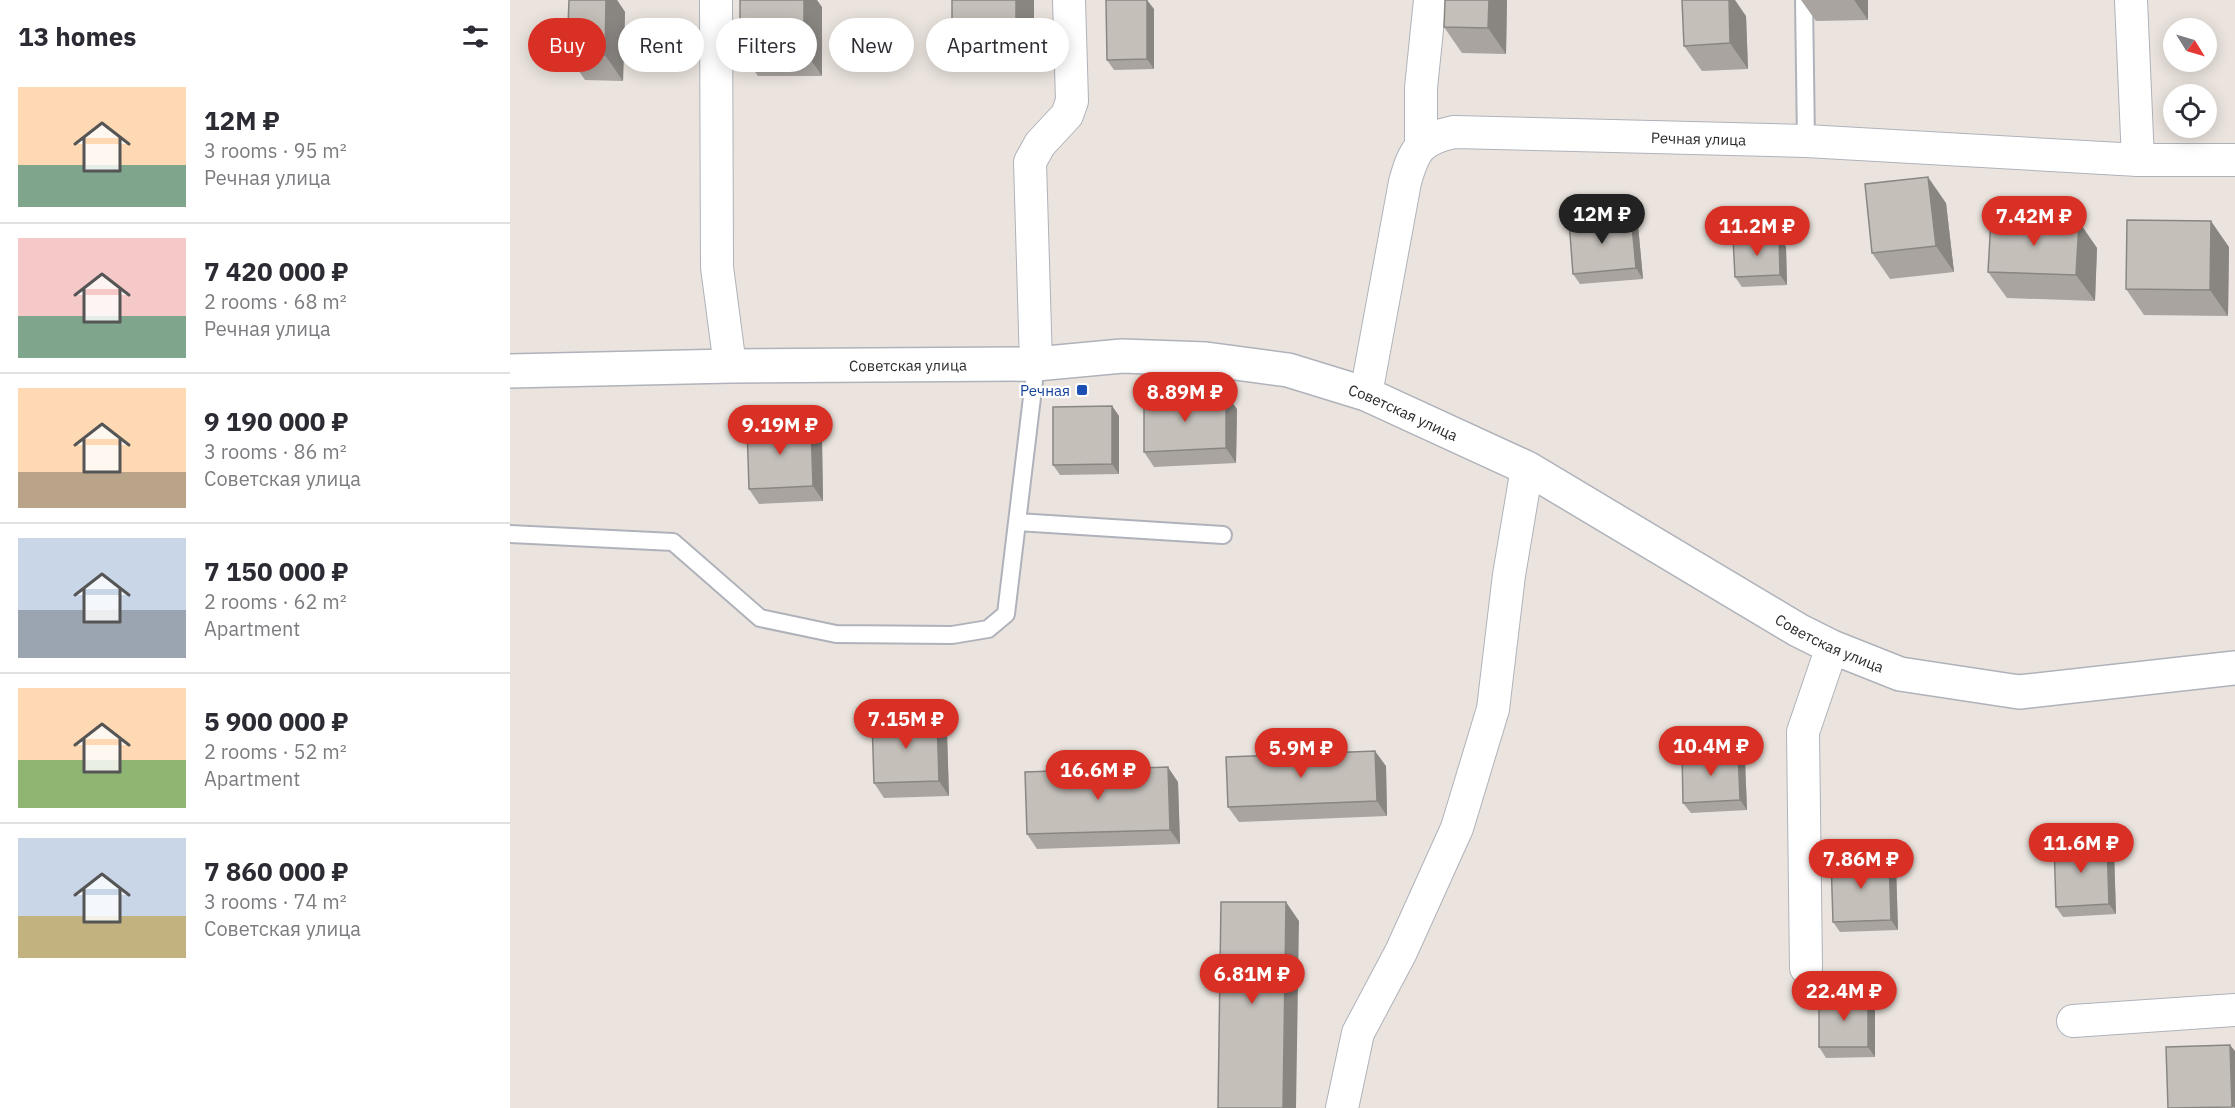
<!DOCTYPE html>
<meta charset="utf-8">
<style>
:root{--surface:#fff;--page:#f2f2f3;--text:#2b2b33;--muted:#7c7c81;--line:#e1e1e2;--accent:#d93025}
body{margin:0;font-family:"IBM Plex Sans",sans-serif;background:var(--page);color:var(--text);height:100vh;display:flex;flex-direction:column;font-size:22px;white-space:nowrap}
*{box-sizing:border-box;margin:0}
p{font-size:20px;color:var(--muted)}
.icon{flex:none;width:33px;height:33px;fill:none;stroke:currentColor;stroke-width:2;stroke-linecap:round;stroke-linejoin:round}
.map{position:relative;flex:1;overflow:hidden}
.side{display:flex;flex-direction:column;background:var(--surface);width:510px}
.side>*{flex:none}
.banner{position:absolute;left:18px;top:18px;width:570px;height:54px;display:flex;gap:12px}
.needle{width:39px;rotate:127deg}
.controls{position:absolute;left:1653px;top:18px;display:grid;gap:12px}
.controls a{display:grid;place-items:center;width:54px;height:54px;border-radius:50%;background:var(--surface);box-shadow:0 3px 15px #0003;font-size:30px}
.price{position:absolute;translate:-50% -51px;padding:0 14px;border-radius:21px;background:var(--accent);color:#fff;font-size:20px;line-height:39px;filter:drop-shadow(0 2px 3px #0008)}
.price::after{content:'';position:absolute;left:50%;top:36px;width:18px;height:14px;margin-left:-9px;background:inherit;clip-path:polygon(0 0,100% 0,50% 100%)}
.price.active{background:#222;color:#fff}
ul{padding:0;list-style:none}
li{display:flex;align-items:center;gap:18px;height:150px;padding:0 18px}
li+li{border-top:2px solid var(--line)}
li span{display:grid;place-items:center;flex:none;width:168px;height:120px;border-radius:0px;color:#555}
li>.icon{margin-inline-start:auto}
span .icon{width:72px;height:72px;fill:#fffc;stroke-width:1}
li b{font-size:26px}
h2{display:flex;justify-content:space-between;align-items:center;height:72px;padding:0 18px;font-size:26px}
.chip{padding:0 21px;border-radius:27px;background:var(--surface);box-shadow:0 3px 15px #0003;font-size:21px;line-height:54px}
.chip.active{background:var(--accent);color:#fff}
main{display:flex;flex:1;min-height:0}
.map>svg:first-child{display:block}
</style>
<main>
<section class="side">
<h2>13 homes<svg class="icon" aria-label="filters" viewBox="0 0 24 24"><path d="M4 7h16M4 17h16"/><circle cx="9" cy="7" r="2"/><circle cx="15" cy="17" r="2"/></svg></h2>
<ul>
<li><span style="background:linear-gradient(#ffd9b3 65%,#7fa58c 0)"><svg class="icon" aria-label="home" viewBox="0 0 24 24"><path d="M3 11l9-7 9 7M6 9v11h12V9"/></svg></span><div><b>12M ₽</b><p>3 rooms · 95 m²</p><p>Речная улица</p></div></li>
<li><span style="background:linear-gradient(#f6c9c9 65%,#7fa58c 0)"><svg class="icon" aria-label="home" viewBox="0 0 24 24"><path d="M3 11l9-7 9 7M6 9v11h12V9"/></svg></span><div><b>7 420 000 ₽</b><p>2 rooms · 68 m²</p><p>Речная улица</p></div></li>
<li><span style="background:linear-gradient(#ffd9b3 70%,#b9a48a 0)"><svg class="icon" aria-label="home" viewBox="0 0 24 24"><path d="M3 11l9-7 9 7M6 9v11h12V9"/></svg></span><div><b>9 190 000 ₽</b><p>3 rooms · 86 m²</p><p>Советская улица</p></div></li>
<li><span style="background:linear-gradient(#c9d6e8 60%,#9aa5b1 0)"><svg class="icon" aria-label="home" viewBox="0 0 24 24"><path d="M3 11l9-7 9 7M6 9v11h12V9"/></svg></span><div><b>7 150 000 ₽</b><p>2 rooms · 62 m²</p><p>Apartment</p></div></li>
<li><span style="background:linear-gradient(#ffd9b3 60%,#8fb573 0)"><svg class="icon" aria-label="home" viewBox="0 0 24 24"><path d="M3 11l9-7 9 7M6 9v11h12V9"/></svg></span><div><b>5 900 000 ₽</b><p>2 rooms · 52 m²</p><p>Apartment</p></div></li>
<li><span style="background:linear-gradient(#c9d6e8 65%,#c2b280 0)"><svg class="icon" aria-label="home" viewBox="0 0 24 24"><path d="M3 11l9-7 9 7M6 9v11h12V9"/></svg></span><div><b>7 860 000 ₽</b><p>3 rooms · 74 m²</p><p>Советская улица</p></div></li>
</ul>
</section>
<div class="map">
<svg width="1725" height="1108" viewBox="0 0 1725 1108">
<rect width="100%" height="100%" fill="#ebe4de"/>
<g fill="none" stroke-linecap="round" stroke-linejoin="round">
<defs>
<path id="service" d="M1294 0 1296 141
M507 522 713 535
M0 534 163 542 250 618 326 634 442 635 478 629 496 614 526 364"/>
<g id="minor">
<path d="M206 0 207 267 220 366"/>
<path d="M1621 0 1628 160"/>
<path d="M911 145V88L920 0"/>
<path d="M526 364 520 162 530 144 557 115 562 101 559 0"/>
<path id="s1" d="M856 394 895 182C904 150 910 139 944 132L1296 141 1628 160H1725"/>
<path d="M1296 968 1293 732 1322 647"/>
<path d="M1563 1021 1725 1010"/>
<path d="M832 1108 848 1033 891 952 947 828 983 709 999 575 1017 468"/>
</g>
<g id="tertiary">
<path id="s2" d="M0 371 220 366 526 364 612 356 696 359 778 370 856 394 1017 468 1288 630 1322 647 1390 674 1509 692 1725 668"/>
</g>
</defs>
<use href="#service" stroke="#afb2ba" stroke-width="20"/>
<use href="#minor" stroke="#afb2ba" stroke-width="34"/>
<use href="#tertiary" stroke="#afb2ba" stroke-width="36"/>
<use href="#service" stroke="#fff" stroke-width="16"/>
<use href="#minor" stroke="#fff" stroke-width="32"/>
<use href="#tertiary" stroke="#fff" stroke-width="33"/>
</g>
<path fill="#a9a49f" d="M59 0H107L115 12 113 81 75 80 57 54Z
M442 0H524V63H460L442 37Z
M997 0 996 54 952 53 934 27Z
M1291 0H1358V20L1306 21Z
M312 7V76H248L230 51Z
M644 9V69L604 70 597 60Z
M1236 16 1238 69 1192 71 1174 46Z
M1436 203 1444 272 1380 279 1362 253Z
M1569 222 1587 248 1585 301 1497 298 1478 272Z
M1128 225 1133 279 1070 284 1063 274Z
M1269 237 1276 247 1277 285 1232 287 1225 277Z
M1719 247 1718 316 1634 315 1616 289Z
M602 406 609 416V474L550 475 543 465Z
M727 409 726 463 644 467 634 452Z
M301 424 312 439 313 501 249 504 239 489Z
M427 718 437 733 439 796 374 798 364 783Z
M1235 761 1237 810 1181 813 1173 803Z
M876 766 877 816 729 822 718 807Z
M668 782 670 844 527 849 517 834Z
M1604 852 1606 914 1553 917 1546 907Z
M1379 857 1386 867 1388 930 1330 932 1323 922Z
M1365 1006V1057L1316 1058 1309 1047Z"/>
<path fill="#898682" d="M96 0H107L115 12 113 81 95 55Z
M294 0H307L312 7V76L294 50Z
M506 0H524V63L506 37Z
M637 0 644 9V69L637 59Z
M979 0H997L996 54 978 28Z
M1219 0H1225L1236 16 1238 69 1220 43Z
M1344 0H1358V20Z
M1418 177 1436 203 1444 272 1426 246Z
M1121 215 1128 225 1133 279 1126 268Z
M1701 221 1719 247 1718 316 1700 290Z
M1569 222 1587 248 1585 301 1566 275Z
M1269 237 1276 247 1277 285 1270 275Z
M716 394 727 409 726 463 716 448Z
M602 406 609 416V474L602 464Z
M301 424 312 439 313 501 303 486Z
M427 718 437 733 439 796 429 781Z
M865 751 876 766 877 816 867 801Z
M1228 751 1235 761 1237 810 1230 800Z
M658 767 668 782 670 844 660 830Z
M1597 842 1604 852 1606 914 1599 904Z
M1379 857 1386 867 1388 930 1381 920Z
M776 902 789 921 786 1108H773Z
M1358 996 1365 1006V1057L1358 1047Z
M1720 1045 1725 1051V1108L1722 1107Z"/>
<path fill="#c4bfb9" stroke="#898682" stroke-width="1.5" d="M59 0H96L95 55 57 54Z
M230 0H294V50L230 51Z
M442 0H506V37H442Z
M596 0H637V59L597 60Z
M935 0H979L978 28 934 27Z
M1172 0H1219L1220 43 1174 46Z
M1418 177 1426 246 1362 253 1355 184Z
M1121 215 1126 268 1063 274 1059 221Z
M1481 219 1569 222 1566 275 1478 272Z
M1617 220 1701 221 1700 290 1616 289Z
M1269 237 1270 275 1225 277 1223 238Z
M716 394V448L634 452V397Z
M602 406V464L543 465V407Z
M301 424 303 486 239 489 237 426Z
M427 718 429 781 364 783 362 720Z
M865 751 867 801 718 807 716 757Z
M1228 751 1230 800 1173 803 1172 752Z
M658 767 660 830 517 834 515 772Z
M1597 842 1599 904 1546 907 1544 844Z
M1379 857 1381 920 1323 922 1321 860Z
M711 902H776L773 1108H708Z
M1358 996V1047H1309V997Z
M1720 1045 1722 1107 1658 1108 1656 1047Z"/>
<rect fill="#1a4fb4" stroke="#fff" stroke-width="2" x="566" y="384" width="12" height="12" rx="3"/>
<g text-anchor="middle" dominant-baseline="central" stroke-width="4.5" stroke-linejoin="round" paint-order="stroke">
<g font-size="15" fill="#2b2b2b" stroke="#fff">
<text stroke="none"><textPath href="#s1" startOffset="536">Речная улица</textPath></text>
<text stroke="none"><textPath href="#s2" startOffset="398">Советская улица</textPath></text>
<text stroke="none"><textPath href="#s2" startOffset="902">Советская улица</textPath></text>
<text stroke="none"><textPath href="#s2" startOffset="1388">Советская улица</textPath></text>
</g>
<g font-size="15" fill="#164399" stroke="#fff" text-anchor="end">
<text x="560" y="390">Речная</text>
</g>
</g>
</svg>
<div class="controls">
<a><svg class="needle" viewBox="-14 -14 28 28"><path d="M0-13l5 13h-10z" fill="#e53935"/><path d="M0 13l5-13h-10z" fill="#7c7c81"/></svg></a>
<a><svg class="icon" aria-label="locate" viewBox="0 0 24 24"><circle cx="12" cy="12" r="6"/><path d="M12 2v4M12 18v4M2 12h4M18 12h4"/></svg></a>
</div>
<b class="price active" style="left:1092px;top:245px">12M ₽</b>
<b class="price" style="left:1524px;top:247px">7.42M ₽</b>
<b class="price" style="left:1247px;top:257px">11.2M ₽</b>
<b class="price" style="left:675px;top:423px">8.89M ₽</b>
<b class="price" style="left:270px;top:456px">9.19M ₽</b>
<b class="price" style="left:396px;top:750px">7.15M ₽</b>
<b class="price" style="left:1201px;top:777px">10.4M ₽</b>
<b class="price" style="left:791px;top:779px">5.9M ₽</b>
<b class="price" style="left:588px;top:801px">16.6M ₽</b>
<b class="price" style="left:1571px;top:874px">11.6M ₽</b>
<b class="price" style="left:1351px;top:890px">7.86M ₽</b>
<b class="price" style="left:742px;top:1005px">6.81M ₽</b>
<b class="price" style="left:1334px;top:1022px">22.4M ₽</b>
<div class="banner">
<a class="chip active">Buy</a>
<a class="chip">Rent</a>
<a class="chip">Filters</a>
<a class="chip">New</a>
<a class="chip">Apartment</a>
</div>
</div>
</main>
